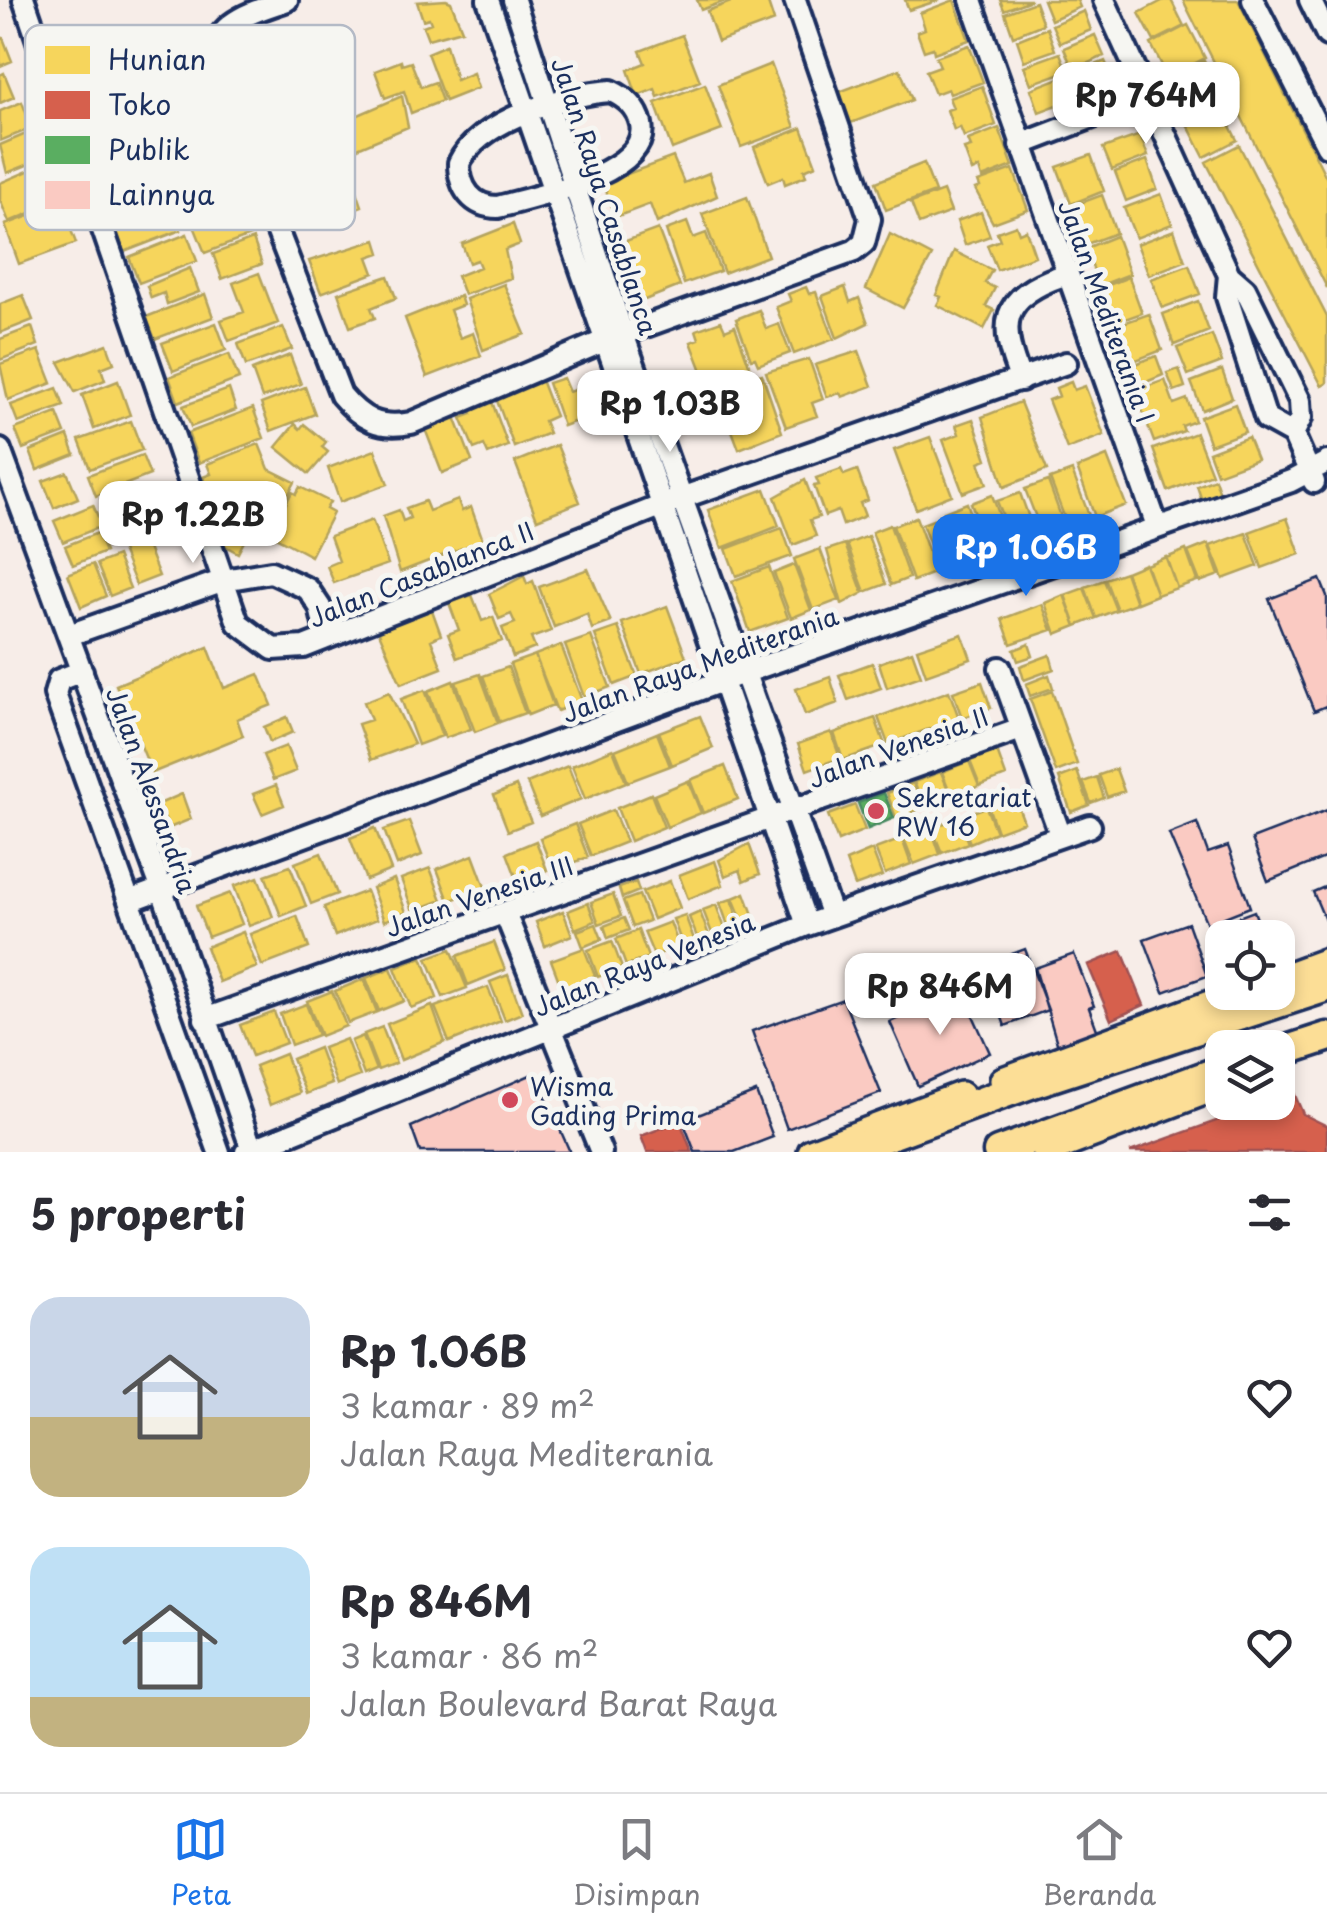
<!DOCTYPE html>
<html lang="id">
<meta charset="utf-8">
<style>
:root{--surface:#fff;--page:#f7f7f7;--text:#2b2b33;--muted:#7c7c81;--line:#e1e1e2;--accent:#1a73e8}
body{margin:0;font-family:"Playpen Sans",sans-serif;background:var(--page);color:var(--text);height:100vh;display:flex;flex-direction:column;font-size:38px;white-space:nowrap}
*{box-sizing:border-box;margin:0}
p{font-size:32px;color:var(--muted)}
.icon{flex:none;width:55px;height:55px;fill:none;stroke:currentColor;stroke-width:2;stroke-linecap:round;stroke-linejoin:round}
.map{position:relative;height:1152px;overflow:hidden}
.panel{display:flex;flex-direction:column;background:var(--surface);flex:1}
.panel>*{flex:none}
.buttons{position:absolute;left:1205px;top:920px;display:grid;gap:20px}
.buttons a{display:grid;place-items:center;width:90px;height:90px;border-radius:20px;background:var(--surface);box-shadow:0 5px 15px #0003;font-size:50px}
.price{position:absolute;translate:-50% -85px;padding:0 22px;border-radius:20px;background:#fff;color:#222;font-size:32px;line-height:65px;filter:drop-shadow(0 2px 5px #0008)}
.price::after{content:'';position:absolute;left:50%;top:60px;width:30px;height:22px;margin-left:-15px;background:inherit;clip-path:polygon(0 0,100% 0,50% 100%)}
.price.active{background:var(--accent);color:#fff}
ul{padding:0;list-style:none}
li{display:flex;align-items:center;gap:30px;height:250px;padding:0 30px}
li span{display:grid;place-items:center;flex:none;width:280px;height:200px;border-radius:30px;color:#555}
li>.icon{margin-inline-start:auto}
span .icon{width:120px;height:120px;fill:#fffc;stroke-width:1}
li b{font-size:42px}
h2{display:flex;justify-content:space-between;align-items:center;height:120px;padding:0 30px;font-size:42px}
.tab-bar{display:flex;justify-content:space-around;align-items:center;height:140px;border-top:2px solid var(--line);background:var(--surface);font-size:28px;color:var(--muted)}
.tab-bar a{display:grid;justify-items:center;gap:5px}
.tab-bar .active{color:var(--accent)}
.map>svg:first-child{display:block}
</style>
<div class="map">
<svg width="1327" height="1152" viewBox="0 0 1327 1152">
<rect width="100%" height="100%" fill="#f7ede8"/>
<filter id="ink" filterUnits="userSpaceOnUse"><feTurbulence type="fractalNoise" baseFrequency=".01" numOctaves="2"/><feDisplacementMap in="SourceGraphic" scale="20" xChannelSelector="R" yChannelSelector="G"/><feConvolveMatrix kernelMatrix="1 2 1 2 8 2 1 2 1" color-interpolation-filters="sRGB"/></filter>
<g filter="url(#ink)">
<path fill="#f6d55c" stroke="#b4a35d" stroke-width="2.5" d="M446 0 451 2 462 30 428 39 423 26 431 23 429 18 423 20 417 2Z
M697 0H728L701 10Z
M736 0H767L774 21 718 42 707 11Z
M905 0H940L909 10Z
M954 0 969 40 934 53 933 48 924 51 917 32 925 29 920 13Z
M1000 0H1031L1004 10Z
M1043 0H1077L1080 7 1051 20Z
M1164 0H1171L1184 26 1154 41 1139 13Z
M1183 0H1238L1327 179V288Z
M1035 2 1043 24 1013 36 1005 13Z
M1084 11 1091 30 1060 43 1052 25Z
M1188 25 1205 58 1168 77 1151 44Z
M1047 28 1055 50 1024 61 1017 40Z
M682 35 700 81 658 97 655 89 637 96 628 70 645 63 640 51Z
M1095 35 1104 56 1073 70 1064 48Z
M3 38 12 61 0 66V39Z
M446 45 456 80 473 73 478 88 445 101 427 53Z
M969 45 983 82 950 94 948 89 935 94 926 71 940 66 936 57Z
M1060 53 1067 71 1031 84 1024 66Z
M401 61 402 65 411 62 421 87 435 82 442 101 411 113 404 91 385 98 375 71Z
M1105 61 1115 84 1081 98 1071 75Z
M1204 61 1211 76 1179 93 1171 78Z
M771 64 795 127 741 147 718 85Z
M900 69 912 100 851 123 839 92Z
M4 73 14 97 0 103V75Z
M1067 75 1076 98 1039 112 1031 89Z
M705 84 722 130 672 149 655 103Z
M982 86 996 125 964 137 960 127 954 130 947 110 953 108 949 98Z
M1214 94 1237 140 1204 157 1181 112Z
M402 96 408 127 348 152 341 134 352 130 349 119Z
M22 102 32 128 0 141V111Z
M802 128 816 165 804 170 806 176 785 184 783 177 768 183 754 147Z
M999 128 1013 166 982 178 979 168 972 171 964 149 971 147 968 140Z
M26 134 37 161 7 173 0 145Z
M1140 135 1148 156 1112 170 1103 148Z
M1239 145 1327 317V383L1322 386 1206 162Z
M1091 155 1104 191 1071 204 1057 167Z
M673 157 684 183 709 173 717 196 657 223 650 204 616 217 603 183Z
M1147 160 1157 189 1126 201 1115 172Z
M924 163 935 192 886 210 876 182Z
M42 165 57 202 9 222 0 200V183Z
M1013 169 1028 210 993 223 975 189 980 187 978 182Z
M350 171 362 206 299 230 286 195Z
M943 191 951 212 919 224 911 203Z
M1161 194 1172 224 1136 238 1124 208Z
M1102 195 1116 233 1084 245 1070 207Z
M747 197 768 256 724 273 702 214Z
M61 204 76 243 19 264 5 225Z
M172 206 181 230 124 252 115 227Z
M239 209 250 236 205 253 194 226Z
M981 212 990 236 965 245 957 221Z
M687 222 693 238 706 233 720 271 684 284 666 230Z
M513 224 520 244 505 250 511 278 464 295 457 276 480 267 477 260 469 263 462 244Z
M1016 225 1019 233 1026 230 1035 256 997 270 987 245 1000 240 997 232Z
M658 229 680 286 637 303 615 245Z
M1174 230 1185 261 1149 275 1137 244Z
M187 234 197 261 139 283 129 257Z
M890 234 932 256 903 308 866 289Z
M1116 236 1130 274 1099 286 1086 248Z
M253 239 262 264 222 279 213 254Z
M376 240 380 253 368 257 374 273 321 293 309 261Z
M954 251 992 270 985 283 995 288 986 306 994 310 984 329 937 305 941 297 936 295Z
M1189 265 1200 294 1162 308 1151 279Z
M190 268 199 292 167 304 164 293 151 298 147 286Z
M259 273 278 323 229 341 221 320 244 312 233 283Z
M388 276 396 298 371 308 375 318 350 327 338 293Z
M1129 277 1142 313 1111 324 1098 289Z
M504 284 525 334 483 350 466 299Z
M806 287 809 294 816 292 834 339 794 354 776 307 791 301 788 294Z
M845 287 850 302 859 298 868 323 837 338 822 296Z
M205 294 213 317 155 339 146 317Z
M23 295 33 320 0 333V304Z
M460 296 463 305 450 310 460 338 473 333 481 356 427 377 405 318Z
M1198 301 1209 331 1174 345 1163 314Z
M759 310 766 329 779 324 790 353 758 365 755 358 751 359 736 319Z
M1149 314 1162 350 1126 364 1112 327Z
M721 321 725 330 735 326 752 373 709 389 691 342 699 339 696 330Z
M216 323 226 350 173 371 162 343Z
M32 327 38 345 0 360V339Z
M283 327 292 349 246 366 238 344Z
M1212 335 1222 362 1188 375 1177 348Z
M107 344 114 363 101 368 105 380 75 392 59 362Z
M39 350 52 383 8 400 0 364Z
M859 351 872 386 842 397 840 393 827 397 815 365Z
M229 354 239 379 178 402 169 377Z
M290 355 301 384 262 398 252 370Z
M1156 356 1163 375 1134 387 1127 367Z
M809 359 823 399 812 403 817 416 786 427 766 372Z
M1179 369 1185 387 1174 391 1167 373Z
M1222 370 1232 398 1202 410 1191 382Z
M762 374 782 432 739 449 722 404 751 393 746 379Z
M563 378 569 392 587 385 597 413 563 426 548 383Z
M541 380 555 416 544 421 549 433 514 447 496 398Z
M1165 380 1174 404 1187 399 1195 421 1182 426 1184 431 1154 442 1135 391Z
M118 381 130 415 94 429 82 395Z
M1071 382 1074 390 1085 386 1104 435 1067 449 1048 400 1059 396 1056 388Z
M305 387 315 414 271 431 261 404Z
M57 388 64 406 18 423 11 405Z
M229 389 236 410 191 427 183 406Z
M491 399 508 446 488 454 484 445 474 449 461 418 472 414 470 408Z
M1020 402 1047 470 1004 487 982 417Z
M1235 404 1245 432 1210 445 1200 417Z
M253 408 264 438 199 463 188 433Z
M57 413 65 433 23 449 15 429Z
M455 417 472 461 442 473 425 429Z
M973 419 987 459 979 462 987 484 963 493 943 440 959 434 956 425Z
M131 421 142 450 90 469 79 440Z
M295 424 300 429 304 424 326 442 322 447 328 452 309 474 276 447Z
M1196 433 1212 474 1168 491 1153 449Z
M68 436 75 455 37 470 30 451Z
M930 437 952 495 916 509 894 450Z
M1248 437 1257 459 1217 474 1209 452Z
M259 444 269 469 295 482 287 497 272 489 260 494 267 512 257 516 238 553 220 543 228 527 203 477 211 474 207 464Z
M557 445 580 502 537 519 515 462Z
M375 450 388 484 340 502 328 468Z
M142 455 150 475 96 496 88 475Z
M1107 456 1126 505 1095 517 1077 468Z
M841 469 844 475 857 470 868 500 860 503 865 516 843 525 838 511 825 516 814 486 819 485 816 478Z
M1072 471 1090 518 1068 527 1050 479Z
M67 472 78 498 54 508 43 481Z
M1215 479 1220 494 1202 501 1197 486Z
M805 480 819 517 810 520 816 536 793 545 775 497Z
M1048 481 1064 525 1042 533 1025 489Z
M300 487 330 502 326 509 333 513 311 556 270 534 292 492 296 494Z
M765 489 779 526 722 548 708 510Z
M122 491 131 513 110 522 101 499Z
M1020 493 1035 534 1013 543 997 501Z
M992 495 1010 544 989 552 971 503Z
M458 500 462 511 471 507 483 540 400 572 383 516 399 510 403 521 410 518 406 508 425 501 429 511Z
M162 502 169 519 149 527 143 510Z
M967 503 987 556 964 565 944 512Z
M93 505 102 526 63 542 54 521Z
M943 516 959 558 938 566 922 524Z
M133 517 139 531 118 540 112 526Z
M916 517 936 572 913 581 893 526Z
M1287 518 1300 554 1262 568 1249 532Z
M372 520 388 564 334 583 327 566 339 561 330 536Z
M890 525 909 578 891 585 872 532Z
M782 528 792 556 736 576 726 549Z
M97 533 105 552 73 565 65 546Z
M142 533 159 576 136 585 119 543Z
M1246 533 1258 566 1223 579 1210 546Z
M868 536 886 584 865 592 847 544Z
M845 544 863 593 842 604 827 550Z
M1208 544 1219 575 1200 582 1188 552Z
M820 549 839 600 813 610 794 559Z
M1186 550 1197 581 1177 588 1166 558Z
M117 556 130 588 110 596 97 564Z
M1166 557 1177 588 1157 595 1146 565Z
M93 564 106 596 81 607 68 574Z
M1145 564 1157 595 1137 603 1126 572Z
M794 565 811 610 791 618 774 573Z
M769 567 788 618 750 632 732 581Z
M588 569 611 622 592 629 587 614 554 627 539 587Z
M1125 572 1136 603 1117 610 1105 579Z
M524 576 527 584 533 581 551 631 531 638 535 648 513 657 502 628 515 623 511 614 499 619 489 594Z
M1104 580 1116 610 1096 618 1085 587Z
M1084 588 1096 618 1076 626 1065 595Z
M472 595 482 621 493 617 502 641 457 658 448 634 459 630 449 603Z
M1064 595 1076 626 1056 634 1045 603Z
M1042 604 1052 630 1011 644 1002 619Z
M667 606 686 657 641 674 622 623Z
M432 610 441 635 431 640 442 668 401 684 378 630Z
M618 627 637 676 614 685 595 635Z
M962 634 971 659 926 675 917 649Z
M591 636 610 687 584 697 565 645Z
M1029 644 1033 656 1018 661 1014 650Z
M561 645 582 701 557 711 535 655Z
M208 647 224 688 259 674 272 705 237 719 243 736 152 773 116 685Z
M912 651 921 676 887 688 879 663Z
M535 655 553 705 528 715 510 664Z
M1050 655 1054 669 1024 680 1020 666Z
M872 663 881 688 848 700 839 675Z
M508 667 525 713 500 722 483 676Z
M480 674 498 723 475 732 456 682Z
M1049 675 1053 688 1030 696 1026 684Z
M830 677 838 703 805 715 796 689Z
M453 681 471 729 445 738 428 691Z
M982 682 991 708 962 718 953 692Z
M425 690 442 736 418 745 401 699Z
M949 691 959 718 888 744 878 717Z
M1052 691 1077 764 1056 772 1030 699Z
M389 692 414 744 371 760 358 724 371 720 364 702Z
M700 716 713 748 672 765 659 732Z
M287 717 293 732 270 742 264 727Z
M875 718 885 745 843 760 834 733Z
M831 732 840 758 807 770 798 744Z
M657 733 670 766 628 782 615 750Z
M286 746 296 771 273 780 263 755Z
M613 749 626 782 585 799 572 766Z
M997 751 1006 776 980 786 970 761Z
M969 761 979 786 952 797 942 772Z
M568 766 581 799 540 816 527 783Z
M725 766 738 799 703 813 690 780Z
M1116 769 1124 791 1107 797 1099 775Z
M1077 771 1089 805 1071 812 1059 778Z
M941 772 951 797 924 808 914 782Z
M1097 777 1104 798 1091 803 1083 782Z
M688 781 701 813 667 827 654 795Z
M913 783 923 808 896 818 887 793Z
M276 785 284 805 262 814 253 794Z
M516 786 531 822 508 831 494 795Z
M182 794 191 819 169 828 159 804Z
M651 794 664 827 630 841 617 808Z
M1014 796 1024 822 997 832 988 806Z
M855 805 865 830 838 841 828 815Z
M986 807 996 832 970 843 960 817Z
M613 810 626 842 591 856 578 824Z
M958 818 968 843 942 853 932 828Z
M409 821 422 855 397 865 384 830Z
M575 824 588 857 553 871 540 838Z
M375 828 391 870 366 880 350 838Z
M931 828 940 854 914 864 904 839Z
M902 839 911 864 885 874 875 849Z
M536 841 547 870 518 882 507 853Z
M749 844 760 874 744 881 740 870 725 876 719 860Z
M872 850 882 876 855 886 846 861Z
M321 853 337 894 311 904 295 863Z
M473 855 485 887 449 901 437 869Z
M715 861 723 885 688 899 679 875Z
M290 866 306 906 281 916 265 875Z
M430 868 442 900 413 911 401 879Z
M258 877 273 917 249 926 234 886Z
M394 879 406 912 384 921 372 888Z
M670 881 680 908 653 919 642 892Z
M636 882 639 891 622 898 619 888Z
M366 891 377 919 335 936 324 907Z
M230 893 242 924 208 937 196 906Z
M745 893 755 920 744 925 733 898Z
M613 894 621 916 599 924 591 902Z
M639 895 649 921 633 927 623 901Z
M731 899 741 926 730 931 720 903Z
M588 903 595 921 575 929 568 911Z
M716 905 726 931 713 936 703 910Z
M563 911 572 935 545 946 536 922Z
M700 912 710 938 699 942 689 917Z
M685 915 695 942 683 947 673 919Z
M297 916 309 948 262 966 250 934Z
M624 918 629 930 608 938 604 926Z
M670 922 679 946 654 956 644 932Z
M596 924 602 939 583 947 577 931Z
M638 930 648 957 626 966 616 939Z
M243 932 257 967 219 982 206 947Z
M612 941 622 968 598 977 588 950Z
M494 942 505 970 468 985 457 956Z
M584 948 595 976 562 989 551 960Z
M451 949 467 988 443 997 427 958Z
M422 957 437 998 411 1008 395 968Z
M391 968 404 1001 379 1011 366 978Z
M508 975 522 1013 505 1020 490 982Z
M364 979 377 1012 348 1023 335 991Z
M488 987 501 1021 449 1042 435 1007Z
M332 991 346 1026 321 1036 307 1001Z
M306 1004 318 1035 291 1045 280 1014Z
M432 1006 445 1042 401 1060 387 1024Z
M274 1012 286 1043 252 1056 240 1025Z
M382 1027 396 1063 378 1070 364 1034Z
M363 1036 376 1070 364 1075 351 1041Z
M346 1039 360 1076 337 1085 323 1048Z
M319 1048 332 1084 306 1094 292 1059Z
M285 1054 300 1093 270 1105 255 1066Z"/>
<path fill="#d6604d" stroke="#9e5152" stroke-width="2.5" d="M1122 951 1144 1005 1111 1020 1088 965Z
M1294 1093 1303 1114 1327 1126V1152H1130Z
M680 1121 692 1152H647L641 1136Z"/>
<path fill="#5aae61" stroke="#478860" stroke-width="2.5" d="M884 793 894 818 868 829 858 803Z"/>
<path fill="#facac2" stroke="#1b2f5e" stroke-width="2.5" d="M1320 579 1327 596V710L1326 706 1314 711 1269 599Z
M1327 810V857L1268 881 1252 839Z
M1197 823 1208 853 1228 846 1250 907 1207 924 1169 834Z
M1327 886V925L1313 892Z
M1254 911 1264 938H1222V954L1212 927Z
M1188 923 1207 976 1164 992 1144 939Z
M1025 949 1048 1010 1005 1026 983 965Z
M1074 954 1094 1006 1089 1008 1099 1035 1059 1050 1035 968Z
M961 989 990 1053 918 1086 890 1022Z
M843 999 881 1093 787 1129 752 1031Z
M535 1073 570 1152H420L411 1127Z
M756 1092 773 1137 734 1152H695L683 1121Z"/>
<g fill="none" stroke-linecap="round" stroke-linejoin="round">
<defs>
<path id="minor" d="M24 0 238 623 273 649 304 647 681 498 1066 363
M287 0C254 12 208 22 214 67L341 395C362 420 379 429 411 423L604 341 854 251 864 243 870 219 795 0
M488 0 807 925
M514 0 623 334 832 916
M971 0 1157 526
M1104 0 1229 275 1245 289 1300 401 1301 418 1293 434
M1253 0 1327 146
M1310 0 1327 35
M611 91C626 98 637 107 641 124 651 174 533 197 498 207 472 207 459 188 459 163 479 120 567 94 611 91Z
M1020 145 1150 95
M1229 275 1227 297 1266 419 1293 434 1314 482
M1021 380C998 324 1000 297 1061 276
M0 450 162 890 252 1150
M69 635 224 580 271 572 308 589 320 607 327 638
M1000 668 1060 834
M82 671 59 680 55 694 219 1152
M129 901 746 672 1291 481 1327 462
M505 913 601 1152
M205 1019 1021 729
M246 1152 807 925 1090 826"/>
<path id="major" d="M1278 979 1327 961
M1003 1080 1242 992
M811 1152 961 1095
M1046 1152 1222 1085"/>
<path id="highway" d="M1278 1053 1327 1037
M844 1152 1030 1084 1327 987
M998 1152 1222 1070"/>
</defs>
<use href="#minor" stroke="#1b2f5e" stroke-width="28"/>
<use href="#major" stroke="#1b2f5e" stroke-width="32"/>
<use href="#highway" stroke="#1b2f5e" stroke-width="35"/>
<use href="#minor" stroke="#f6f6f2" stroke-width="20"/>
<use href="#major" stroke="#fcde96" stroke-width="25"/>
<use href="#highway" stroke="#fcde96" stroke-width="28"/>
</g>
</g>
<g fill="#d1495b" stroke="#f6f6f2" stroke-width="4">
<circle cx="876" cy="811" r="10"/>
<circle cx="510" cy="1100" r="10"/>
</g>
<g text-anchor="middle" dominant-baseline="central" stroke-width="10" stroke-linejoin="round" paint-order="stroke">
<g font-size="25" fill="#1b2f5e" stroke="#f6f6f2">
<text transform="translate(605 196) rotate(72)">Jalan Raya Casablanca</text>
<text transform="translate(1107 311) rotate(70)">Jalan Mediterania I</text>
<text transform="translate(421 574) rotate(-22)">Jalan Casablanca II</text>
<text transform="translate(700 664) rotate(-20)">Jalan Raya Mediterania</text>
<text transform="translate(898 747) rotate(-20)">Jalan Venesia II</text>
<text transform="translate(152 790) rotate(70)">Jalan Alessandria</text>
<text transform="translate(479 896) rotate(-19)">Jalan Venesia III</text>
<text transform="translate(644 964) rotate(-22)">Jalan Raya Venesia</text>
</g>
<g font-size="25" fill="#1b2f5e" stroke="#f6f6f2" text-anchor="start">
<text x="896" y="797">Sekretariat<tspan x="896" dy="29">RW 16</tspan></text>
<text x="530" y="1086">Wisma<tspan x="530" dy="29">Gading Prima</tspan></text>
</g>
</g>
<rect x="25" y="25" width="330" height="205" rx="15" fill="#f6f6f2" stroke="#b4bac6" stroke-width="2.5"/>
<rect x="45" y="46" width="45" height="28" fill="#f6d55c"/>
<rect x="45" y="91" width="45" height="28" fill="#d6604d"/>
<rect x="45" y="136" width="45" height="28" fill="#5aae61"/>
<rect x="45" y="181" width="45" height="28" fill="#facac2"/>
<g font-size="28" fill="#1b2f5e">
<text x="108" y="70">Hunian</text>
<text x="108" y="115">Toko</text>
<text x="108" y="160">Publik</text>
<text x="108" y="205">Lainnya</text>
</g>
</svg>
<div class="buttons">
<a><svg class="icon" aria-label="locate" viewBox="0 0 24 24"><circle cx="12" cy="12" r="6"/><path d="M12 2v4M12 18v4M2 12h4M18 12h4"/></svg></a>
<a><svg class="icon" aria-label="layers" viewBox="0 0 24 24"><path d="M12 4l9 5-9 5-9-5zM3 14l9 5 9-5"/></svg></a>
</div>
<b class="price" style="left:1146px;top:147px">Rp 764M</b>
<b class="price" style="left:670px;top:455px">Rp 1.03B</b>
<b class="price" style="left:193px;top:566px">Rp 1.22B</b>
<b class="price active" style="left:1026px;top:599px">Rp 1.06B</b>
<b class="price" style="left:940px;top:1038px">Rp 846M</b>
</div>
<section class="panel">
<h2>5 properti<svg class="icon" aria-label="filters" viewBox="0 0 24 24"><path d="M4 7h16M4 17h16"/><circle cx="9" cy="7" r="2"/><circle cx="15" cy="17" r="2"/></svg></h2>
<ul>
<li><span style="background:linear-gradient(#c9d6e8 60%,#c2b280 0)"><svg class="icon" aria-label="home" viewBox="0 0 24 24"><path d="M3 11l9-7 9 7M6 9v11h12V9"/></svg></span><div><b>Rp 1.06B</b><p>3 kamar · 89 m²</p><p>Jalan Raya Mediterania</p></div><svg class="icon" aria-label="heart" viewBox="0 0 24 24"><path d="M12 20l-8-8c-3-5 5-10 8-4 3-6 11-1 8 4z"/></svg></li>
<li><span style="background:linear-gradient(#bfe0f5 75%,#c2b280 0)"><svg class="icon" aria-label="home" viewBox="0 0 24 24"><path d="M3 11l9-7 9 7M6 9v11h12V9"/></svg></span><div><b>Rp 846M</b><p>3 kamar · 86 m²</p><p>Jalan Boulevard Barat Raya</p></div><svg class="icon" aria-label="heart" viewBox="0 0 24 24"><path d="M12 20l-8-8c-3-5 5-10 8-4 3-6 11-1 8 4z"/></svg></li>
</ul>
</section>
<nav class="tab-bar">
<a class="active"><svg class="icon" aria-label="map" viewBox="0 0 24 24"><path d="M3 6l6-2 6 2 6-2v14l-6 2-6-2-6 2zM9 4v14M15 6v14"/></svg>Peta</a>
<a><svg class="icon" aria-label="saved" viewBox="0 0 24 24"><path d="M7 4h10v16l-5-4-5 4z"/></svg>Disimpan</a>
<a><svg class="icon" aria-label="home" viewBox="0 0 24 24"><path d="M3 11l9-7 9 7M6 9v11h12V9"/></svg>Beranda</a>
</nav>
